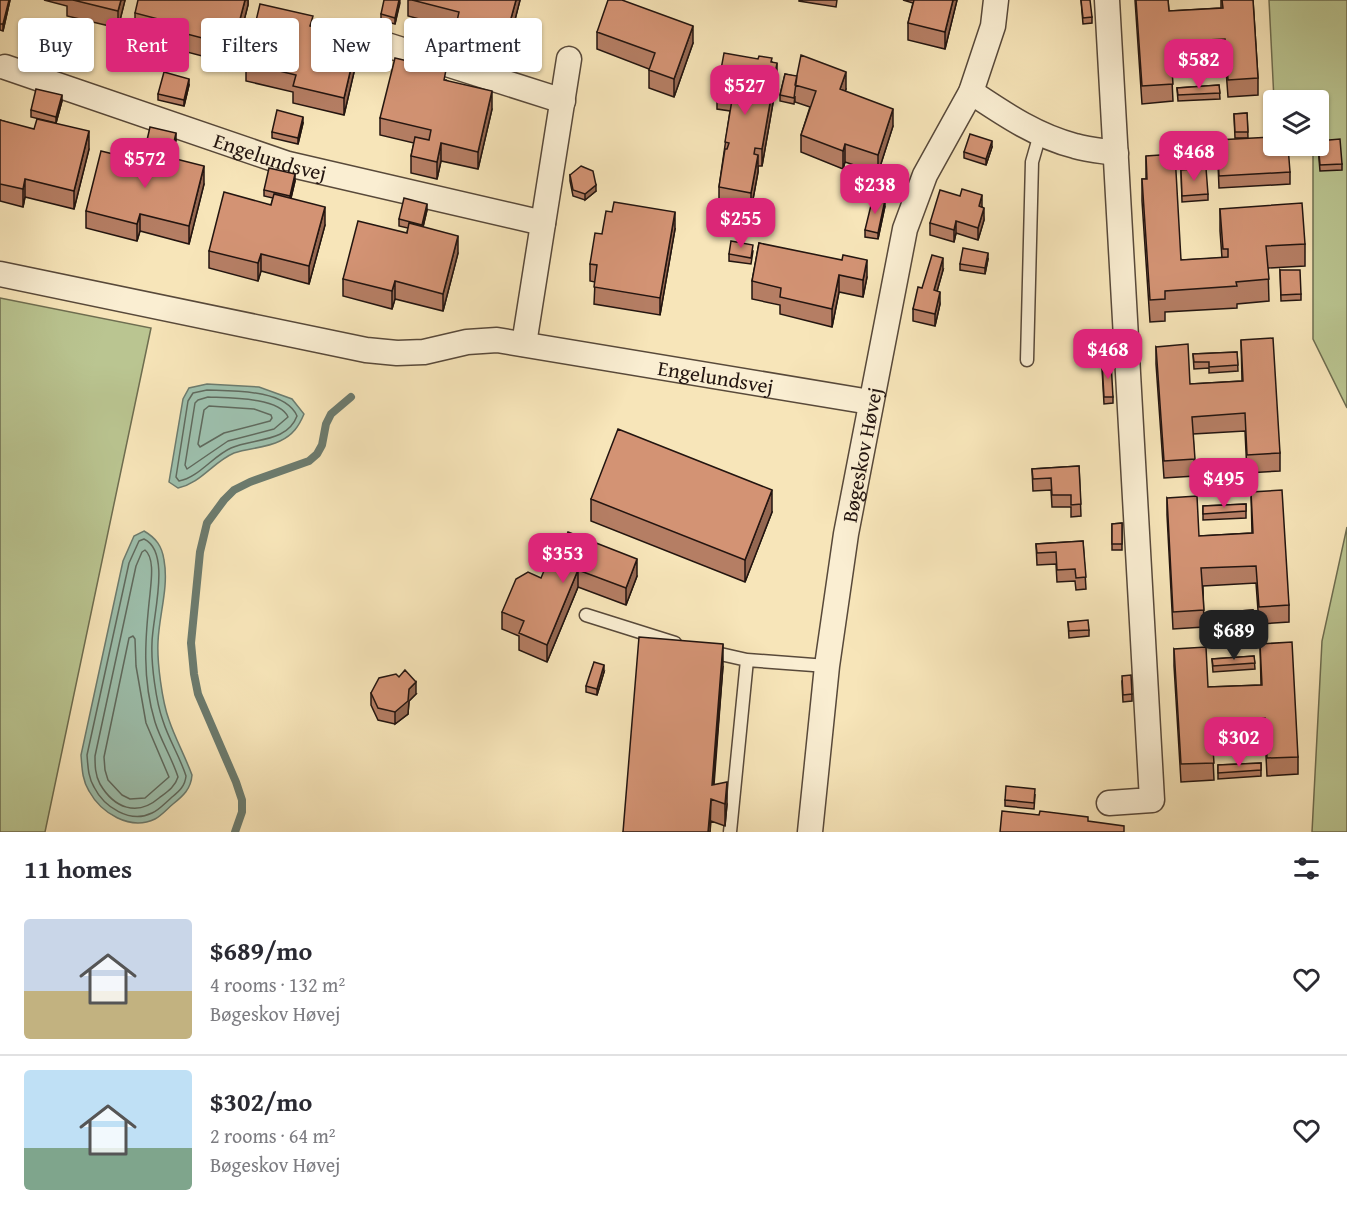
<!DOCTYPE html>
<meta charset="utf-8">
<style>
:root{--surface:#fff;--page:#f7f7f7;--text:#2b2b33;--muted:#7c7c81;--line:#e1e1e2;--accent:#db2777}
body{margin:0;font-family:"Gentium Book Plus",serif;background:var(--page);color:var(--text);height:100vh;display:flex;flex-direction:column;font-size:22px;white-space:nowrap}
*{box-sizing:border-box;margin:0}
p{font-size:20px;color:var(--muted)}
.icon{flex:none;width:33px;height:33px;fill:none;stroke:currentColor;stroke-width:2;stroke-linecap:round;stroke-linejoin:round}
.map{position:relative;height:832px;overflow:hidden}
.sheet{display:flex;flex-direction:column;background:var(--surface);flex:1}
.sheet>*{flex:none}
.top-card{position:absolute;left:18px;top:18px;width:600px;height:54px;display:flex;gap:12px}
.buttons{position:absolute;left:1263px;top:90px;display:grid;gap:12px}
.buttons a{display:grid;place-items:center;width:66px;height:66px;border-radius:6px;background:var(--surface);box-shadow:0 2px 4px #0004;font-size:30px}
.price{position:absolute;translate:-50% -51px;padding:0 14px;border-radius:12px;background:var(--accent);color:#fff;font-size:20px;line-height:39px;filter:drop-shadow(0 2px 3px #0008)}
.price::after{content:'';position:absolute;left:50%;top:36px;width:18px;height:14px;margin-left:-9px;background:inherit;clip-path:polygon(0 0,100% 0,50% 100%)}
.price.selected{background:#222;color:#fff}
ul{padding:0;list-style:none}
li{display:flex;align-items:center;gap:18px;height:150px;padding:0 24px}
li+li{border-top:2px solid var(--line)}
li span{display:grid;place-items:center;flex:none;width:168px;height:120px;border-radius:6px;color:#555}
li>.icon{margin-inline-start:auto}
span .icon{width:72px;height:72px;fill:#fffc;stroke-width:1}
li b{font-size:26px}
h2{display:flex;justify-content:space-between;align-items:center;height:72px;padding:0 24px;font-size:26px}
.tag{padding:0 21px;border-radius:6px;background:var(--surface);box-shadow:0 2px 4px #0004;font-size:21px;line-height:54px}
.tag.selected{background:var(--accent);color:#fff}
.map>svg:first-child{display:block}
</style>
<div class="map">
<svg width="1347" height="832" viewBox="0 0 1347 832">
<rect width="100%" height="100%" fill="#f7e5b9"/>
<filter id="stains"><feTurbulence type="fractalNoise" baseFrequency=".00333" numOctaves="4"/><feColorMatrix values="0 0 0 0 .2 0 0 0 0 .09 0 0 0 0 .02 0 0 0 .5 -.17"/></filter>
<radialGradient id="worn" r=".72"><stop offset=".6" stop-color="#630" stop-opacity="0"/><stop offset="1" stop-color="#630" stop-opacity=".3"/></radialGradient>
<path fill="#bac591" stroke="#6e6d50" stroke-width="1.5" d="M1269 0H1347V408L1313 339V146H1318V100H1274Z
M0 298 151 328 45 832H0Z
M1347 527V832H1312L1322 641Z"/>
<path fill="#9dbfac" stroke="#6c7b6e" stroke-width="1.5" d="M207 384 259 387 292 399 304 414C299 426 293 435 280 441 266 448 249 448 234 453 213 462 201 483 178 488L169 482 183 399 189 388Z
M144 531C156 538 162 546 164 560 169 587 159 615 158 642 157 662 162 701 169 720 175 738 185 756 192 775 191 789 183 796 173 804 167 809 161 816 155 819 130 831 101 813 89 791 82 780 82 767 81 755L123 561 134 536Z"/>
<g fill="none" stroke-linecap="round" stroke-linejoin="round">
<path stroke="#606a5e" stroke-width="1.5" d="M207 390C232 391 285 389 297 416 287 443 253 438 231 448 213 456 198 478 179 481L176 477 188 401 193 393Z
M208 397C228 398 279 397 288 417L274 429 228 441 187 469 185 465 195 403 198 400Z
M209 406 254 409 271 415 272 418 270 421 224 433 200 447 198 444 204 410Z
M144 539C172 552 152 618 152 643 151 664 156 702 163 721 169 740 180 757 186 776 185 787 178 792 171 798 165 803 159 810 152 813 130 824 104 807 94 787 88 777 88 766 87 755L129 563 139 541Z
M145 550C155 558 151 582 150 594 145 638 142 679 155 722 161 741 172 758 178 777 175 787 167 792 159 798 137 817 114 808 100 784 95 775 95 765 95 756L136 566 142 552Z
M133 636 135 639 136 666 146 723 169 777 145 798 130 799 122 795 108 780 105 770 104 757 129 638Z"/>
<path stroke="#6c7b6e" stroke-width="8" d="M235 832 242 812V800L236 782 198 694 194 674 191 643 200 552 207 523 224 500 234 490 250 482 309 461 317 454 322 445 326 424 331 414 351 397"/>
<defs>
<path id="lane" d="M1027 360 1032 162 1040 134
M586 615 675 643
M707 651 747 660
M730 832 747 660 827 666"/>
<g id="street">
<path d="M1107 0 1152 800 1109 803"/>
<path d="M368 39 563 101"/>
<path id="s1" d="M5 67 288 164 543 223"/>
<path d="M971 92C1004 114 1036 136 1075 146 1088 150 1103 151 1116 153"/>
<path id="s2" d="M0 274 366 350 397 353 424 352 467 342 497 340 870 402"/>
<path d="M524 344 569 59"/>
<path id="s3" d="M810 832 827 666 846 534 905 229 925 175 971 92 993 26 996 0"/>
</g>
</defs>
<use href="#lane" stroke="#58493a" stroke-width="15"/>
<use href="#street" stroke="#58493a" stroke-width="27"/>
<use href="#lane" stroke="#faeed2" stroke-width="12"/>
<use href="#street" stroke="#faeed2" stroke-width="24"/>
</g>
<path fill="#b57e64" stroke="#231510" stroke-width="1.5" d="M0 0H10L3 31 0 30Z
M44 0H125L118 28 67 16V6Z
M248 0V5L233 64 183 51V42L135 30V13Z
M400 0 395 24 381 20V14Z
M408 0H520L507 51 457 38V29L408 16Z
M799 0H837L836 7 799 1Z
M903 0H957L945 49 908 40V23L913 3Z
M1081 0 1092 17V23L1083 24Z
M1135 0H1168L1169 11 1221 8V0H1253L1258 78V95L1228 97 1225 56 1171 60 1173 101 1142 104Z
M313 27 358 55 344 115 293 103V92L246 81V63Z
M597 32 693 43 674 97 649 88V69L597 49Z
M535 46 530 67 517 64V58Z
M75 47 69 67 44 61V55Z
M772 62 777 80 762 166H758V172L751 210 719 204V187L730 111 717 109V91Z
M785 74 846 89 845 91 893 126 878 173 845 162 843 169 801 152V135L810 107 795 102V96L794 104 780 101V95Z
M446 80 492 109 478 169 441 161 437 179 411 173V156L414 143 380 135V118Z
M189 85 184 106 158 100V94Z
M1219 85 1220 99 1178 101 1177 88Z
M62 101 56 123 31 117V110Z
M1247 113 1248 138H1235L1234 114Z
M0 120 89 149 74 209 25 197 23 207 0 201Z
M303 123 298 144 272 138V132Z
M176 140 171 158 204 184 189 244 140 231 137 241 86 228V211L150 163 151 156 145 155V149Z
M1217 140 1290 172V184L1219 188Z
M992 147 986 165 964 158V152Z
M1318 147 1342 164V170L1320 171Z
M1146 156 1181 260 1222 258 1220 231V209L1305 244V266L1268 268 1269 301 1237 304V308L1165 312V321L1150 322 1142 201V179H1146Z
M1181 170 1208 194V200L1182 202Z
M570 175 596 191 585 200 573 196 570 181Z
M295 181 291 198 325 225 309 284 261 271 258 281 209 268V251L271 205 273 198 264 196V190Z
M885 206 878 239 865 237V230Z
M982 207 984 220 978 240 956 233 954 242 930 235V223Z
M427 210 423 227 458 253 443 311 395 299 392 309 343 296V279L407 233 408 228 399 226V219Z
M675 229 660 315 594 304 595 282 590 281V264Z
M759 243 867 277 863 297 839 292 832 327 780 314V305L752 299V281Z
M753 251 751 264 729 261V254Z
M988 259 985 274 960 270V264Z
M943 270 937 291 940 304 935 326 913 321V309L922 288Z
M1280 270 1301 294V300L1281 301Z
M1241 340 1280 453V471L1247 473 1245 431 1193 434 1195 476 1164 478 1156 364V347L1190 384 1242 381Z
M1237 352 1238 371 1209 373V368L1194 369 1193 354Z
M1102 368 1113 397V403L1104 404Z
M1243 459V473L1200 476V462Z
M1079 466 1081 516 1071 517V507H1052L1051 490 1033 491 1032 469Z
M1251 492 1289 605V622L1259 624 1256 583 1203 586 1204 627 1173 629 1167 515V498L1199 536 1252 533Z
M591 499 772 512 745 582 591 521Z
M1246 504V518L1203 520V506Z
M1122 523V550H1112V524Z
M1083 541 1086 589 1076 590 1075 581 1057 582 1056 564 1037 565 1036 544Z
M556 562 637 576 626 605 578 587 547 662 519 650V636L502 629V612L541 578Z
M1253 610 1254 624 1210 627V613Z
M1068 622 1089 630V636L1069 638Z
M1260 644 1298 757V774L1267 776 1265 736 1212 738 1214 780 1181 782 1174 666V649L1208 687 1261 685Z
M1254 656 1255 669 1213 672 1212 659Z
M723 666 714 785 727 804 725 826 711 821 710 832H623Z
M604 672 597 695 586 692V686Z
M1122 682 1132 694V701L1123 702Z
M371 693 416 694 409 701 408 714 395 724 378 720 371 705Z
M1261 763V776L1218 779V765Z
M1035 795 1034 809 1005 806V800Z"/>
<path fill="#946751" stroke="#231510" stroke-width="1.5" d="M9 0H10L3 31V24Z
M121 0H125L118 28V11Z
M245 0H248V5L233 64V46Z
M399 0 400 3 395 24V18Z
M516 0H520L507 51V33Z
M953 0H957L945 49V32Z
M693 26V43L674 97V79Z
M358 38V55L344 115V98Z
M535 40V46L530 67V61Z
M75 41V47L69 67V61Z
M777 63V80L762 166V149Z
M846 72V89L840 106V89Z
M189 79V85L184 106V100Z
M492 91V109L478 169V152Z
M62 95V101L56 123V117Z
M893 109V126L878 173V155Z
M303 117V123L298 144V138Z
M89 131V149L74 209V191Z
M176 133V140L171 161V155Z
M992 141V147L986 165V159Z
M441 143V161L437 179V162Z
M845 144V162L843 169V151Z
M758 155V172L751 210V193Z
M204 166V184L189 244V226Z
M295 174V181L290 202V196Z
M25 179V197L23 207V189Z
M596 185V191L585 200V194Z
M982 195V207L979 206Z
M885 200V206L878 239V233Z
M427 204V210L422 231V225Z
M325 207V225L309 284V266Z
M984 208V220L978 240V228Z
M675 212V229L660 315V298Z
M140 214V231L137 241V224Z
M956 221V233L954 242V230Z
M458 236V253L443 311V294Z
M988 253V259L985 274V268Z
M261 254V271L258 281V263Z
M943 258V270L934 302V290Z
M867 260V277L863 297V280Z
M839 275V292L832 327V309Z
M395 281V299L392 309V291Z
M940 292V304L935 326V314Z
M772 490V512L745 582V560Z
M637 559V576L626 605V588Z
M578 570V587L547 662V645Z
M723 644V666L712 800V785Z
M604 665V672L597 695V689Z
M416 682V694L409 701 408 714 395 724V712L409 689Z
M727 782V804L725 826V804Z
M711 799 710 832H708Z"/>
<path fill="#d39374" stroke="#231510" stroke-width="1.5" d="M0 0H9L3 24H0Z
M73 0H121L118 11Z
M138 0H245L233 46 183 33 185 26 135 13Z
M384 0H399L395 18 381 14Z
M412 0H516L507 33 457 21 459 12Z
M608 0H622L693 26 674 79 649 70 655 53 597 32Z
M914 0H953L945 32 908 23Z
M1081 0H1090L1092 17 1083 18Z
M1136 0H1168L1169 11 1223 8 1222 0H1253L1258 78 1228 80 1225 39 1170 42 1173 84 1142 86Z
M260 4 313 16 310 26 358 38 344 98 293 86 296 75 246 63Z
M49 34 75 41 69 61 44 55Z
M521 37 535 40 530 61 517 58Z
M724 53 758 59 759 56 772 58 771 62 777 63 762 149 755 148 754 154 758 155 751 193 719 187 725 149H727L729 143 725 142 733 94 717 91Z
M801 55 846 72 840 89 893 109 878 155 845 144 843 151 801 135 816 91 795 85Z
M395 58 446 70 444 80 492 91 478 152 441 143 437 162 411 156 415 137 429 140 431 130 380 118Z
M164 72 189 79 184 100 158 94Z
M785 74 797 76 794 98 780 95Z
M1219 85 1220 93 1178 95 1177 88Z
M36 89 62 95 56 117 31 110Z
M277 110 303 117 298 138 272 132Z
M1247 113 1248 132H1235L1234 114Z
M37 119 89 131 74 191 25 179 23 189 0 184V120L34 129Z
M150 127 176 133 171 155 145 149Z
M970 134 992 141 986 159 964 152Z
M1274 137V146H1288L1290 172 1219 176 1217 140Z
M1340 139 1342 164 1320 165 1318 141Z
M101 151 150 163 152 153 204 166 189 226 140 214 137 224 86 211Z
M1175 154 1181 260 1228 257V249H1223L1220 209 1302 203 1305 244 1266 246 1269 279 1236 282 1237 286 1165 291V299L1150 300 1142 179H1147L1146 156Z
M581 166 593 171 596 185 585 194 573 190 570 175Z
M269 168 295 174 290 196 264 190Z
M1206 168 1208 194 1182 196 1181 170Z
M962 189 982 195 979 206 984 208 978 228 956 221 954 230 930 223 940 190 960 196Z
M224 192 271 205 274 194 325 207 309 266 261 254 258 263 209 251Z
M873 197 885 200 878 233 865 230Z
M404 198 427 204 422 225 399 219Z
M614 202 675 212 660 298 594 287 597 265 590 264 595 233 602 234 606 211 612 212Z
M358 221 407 233 409 223 458 236 443 294 395 281 392 291 343 279Z
M731 241 753 245 751 258 729 254Z
M759 243 842 260 843 255 867 260 863 280 839 275 832 309 780 297 781 288 752 281Z
M963 248 988 253 985 268 960 264Z
M932 255 943 258 934 290 940 292 935 314 913 309 918 287 922 288Z
M1280 270H1300L1301 294 1281 295Z
M1273 338 1280 453 1247 455 1245 413 1192 417 1195 459 1164 461 1156 347 1188 344 1190 384 1243 381 1241 340Z
M1237 352 1238 365 1209 367V362H1194L1193 354Z
M1102 362H1111L1113 397H1104Z
M618 429 772 490 745 560 591 499Z
M1243 459V467L1200 470V462Z
M1079 466 1081 504 1071 505V495H1052L1051 478 1033 479 1032 469Z
M1282 490 1289 605 1259 607 1256 566 1201 568 1204 610 1173 612 1167 498 1197 496 1199 536 1253 533 1251 492Z
M1246 504V511L1203 514V506Z
M1122 523V544H1112V524Z
M568 532 637 559 626 588 578 570 547 645 519 633 524 621 502 612 516 579 528 572 541 578 549 559 556 562Z
M1083 541 1086 577 1076 578 1075 569 1057 570 1056 552 1037 553 1036 544Z
M1253 610 1254 618 1210 621V613Z
M1088 620 1089 630 1069 631 1068 622Z
M639 637 723 644 712 785 727 782 725 804 711 799 708 832H623Z
M1292 642 1298 757 1267 758 1265 718 1211 721 1214 763 1181 764 1174 649 1206 647 1208 687 1262 685 1260 644Z
M1254 656 1255 663 1213 666 1212 659Z
M594 662 604 665 597 689 586 686Z
M405 670 416 682 409 689 408 701 395 712 378 708 371 693 379 678 396 674 399 677Z
M1131 675 1132 694 1123 695 1122 676Z
M1261 763V770L1218 773V765Z
M1006 786 1035 789 1034 803 1005 800Z
M1002 811 1039 815 1040 811 1088 817V821L1124 826V832H1000Z"/>
<g text-anchor="middle" dominant-baseline="central" stroke-width="4.5" stroke-linejoin="round" paint-order="stroke">
<g font-size="21" fill="#231510" stroke="#faeed2">
<text stroke="none"><textPath href="#s1" startOffset="280">Engelundsvej</textPath></text>
<text stroke="none"><textPath href="#s2" startOffset="728">Engelundsvej</textPath></text>
<text stroke="none"><textPath href="#s3" startOffset="381">Bøgeskov Høvej</textPath></text>
</g>
</g>
<rect width="100%" height="100%" filter="url(#stains)"/>
<rect width="100%" height="100%" fill="url(#worn)"/>
</svg>
<div class="buttons">
<a><svg class="icon" aria-label="layers" viewBox="0 0 24 24"><path d="M12 4l9 5-9 5-9-5zM3 14l9 5 9-5"/></svg></a>
</div>
<b class="price" style="left:1199px;top:90px">$582</b>
<b class="price" style="left:745px;top:116px">$527</b>
<b class="price" style="left:1194px;top:182px">$468</b>
<b class="price" style="left:145px;top:189px">$572</b>
<b class="price" style="left:875px;top:215px">$238</b>
<b class="price" style="left:741px;top:249px">$255</b>
<b class="price" style="left:1108px;top:380px">$468</b>
<b class="price" style="left:1224px;top:509px">$495</b>
<b class="price" style="left:563px;top:584px">$353</b>
<b class="price selected" style="left:1234px;top:661px">$689</b>
<b class="price" style="left:1239px;top:768px">$302</b>
<div class="top-card">
<a class="tag">Buy</a>
<a class="tag selected">Rent</a>
<a class="tag">Filters</a>
<a class="tag">New</a>
<a class="tag">Apartment</a>
</div>
</div>
<section class="sheet">
<h2>11 homes<svg class="icon" aria-label="filters" viewBox="0 0 24 24"><path d="M4 7h16M4 17h16"/><circle cx="9" cy="7" r="2"/><circle cx="15" cy="17" r="2"/></svg></h2>
<ul>
<li><span style="background:linear-gradient(#c9d6e8 60%,#c2b280 0)"><svg class="icon" aria-label="home" viewBox="0 0 24 24"><path d="M3 11l9-7 9 7M6 9v11h12V9"/></svg></span><div><b>$689/mo</b><p>4 rooms · 132 m²</p><p>Bøgeskov Høvej</p></div><svg class="icon" aria-label="heart" viewBox="0 0 24 24"><path d="M12 20l-8-8c-3-5 5-10 8-4 3-6 11-1 8 4z"/></svg></li>
<li><span style="background:linear-gradient(#bfe0f5 65%,#7fa58c 0)"><svg class="icon" aria-label="home" viewBox="0 0 24 24"><path d="M3 11l9-7 9 7M6 9v11h12V9"/></svg></span><div><b>$302/mo</b><p>2 rooms · 64 m²</p><p>Bøgeskov Høvej</p></div><svg class="icon" aria-label="heart" viewBox="0 0 24 24"><path d="M12 20l-8-8c-3-5 5-10 8-4 3-6 11-1 8 4z"/></svg></li>
</ul>
</section>
